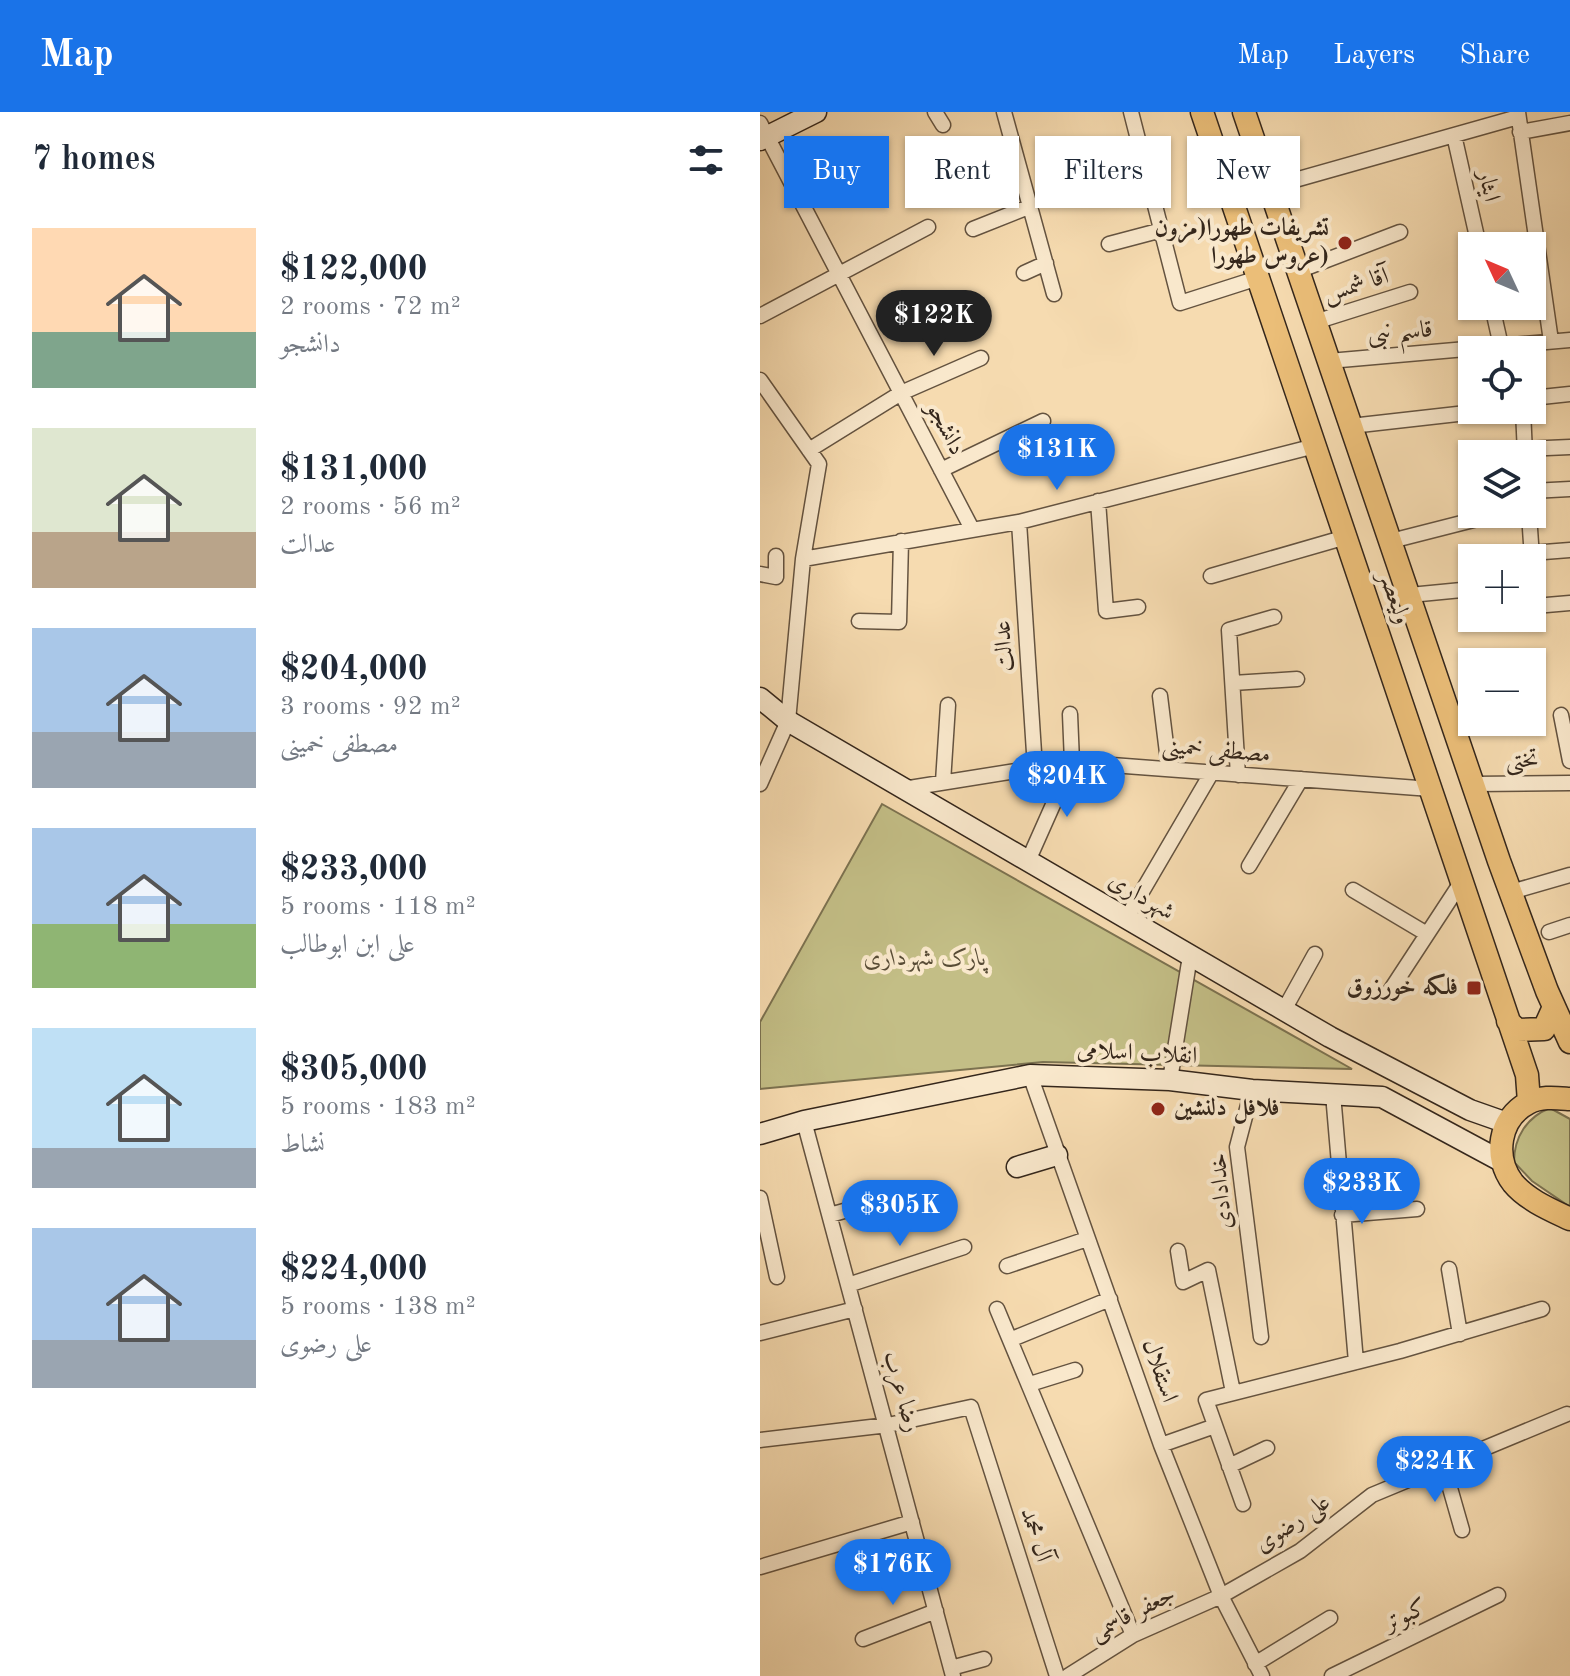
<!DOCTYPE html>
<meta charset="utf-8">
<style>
:root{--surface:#fff;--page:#f6f6f7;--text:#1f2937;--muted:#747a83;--accent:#1a73e8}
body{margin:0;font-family:"Old Standard TT",Amiri,serif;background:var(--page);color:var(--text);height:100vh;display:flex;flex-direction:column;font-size:30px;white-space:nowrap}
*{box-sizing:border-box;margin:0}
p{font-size:26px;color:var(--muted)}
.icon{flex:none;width:44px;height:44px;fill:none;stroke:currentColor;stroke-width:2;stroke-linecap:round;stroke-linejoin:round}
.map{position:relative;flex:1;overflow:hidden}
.panel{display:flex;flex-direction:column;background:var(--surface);width:760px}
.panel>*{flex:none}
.top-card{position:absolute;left:24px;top:24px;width:666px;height:72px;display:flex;gap:16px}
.needle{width:52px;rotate:314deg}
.buttons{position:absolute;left:698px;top:120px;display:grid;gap:16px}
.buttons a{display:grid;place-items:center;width:88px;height:88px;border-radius:0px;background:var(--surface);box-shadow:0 2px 6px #0004;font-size:40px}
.price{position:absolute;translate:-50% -68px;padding:0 18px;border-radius:28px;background:var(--accent);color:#fff;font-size:26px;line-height:52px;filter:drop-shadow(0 2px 4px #0008)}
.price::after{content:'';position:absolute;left:50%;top:48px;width:24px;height:18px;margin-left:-12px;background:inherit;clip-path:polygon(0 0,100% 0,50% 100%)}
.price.active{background:#222;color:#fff}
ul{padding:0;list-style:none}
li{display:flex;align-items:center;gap:24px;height:200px;padding:0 32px}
li span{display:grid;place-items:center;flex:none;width:224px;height:160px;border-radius:0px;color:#555}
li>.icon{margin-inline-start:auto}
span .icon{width:96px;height:96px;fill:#fffc;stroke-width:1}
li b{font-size:34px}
h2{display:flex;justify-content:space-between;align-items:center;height:96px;padding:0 32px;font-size:34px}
.chip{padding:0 28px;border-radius:0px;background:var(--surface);box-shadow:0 2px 6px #0004;font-size:28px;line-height:72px}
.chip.active{background:var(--accent);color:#fff}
header{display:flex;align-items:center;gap:48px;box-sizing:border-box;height:112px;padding:0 40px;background:var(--accent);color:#fff}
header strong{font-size:38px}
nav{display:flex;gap:44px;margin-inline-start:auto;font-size:28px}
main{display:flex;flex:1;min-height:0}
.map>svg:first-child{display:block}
</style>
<header>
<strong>Map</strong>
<nav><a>Map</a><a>Layers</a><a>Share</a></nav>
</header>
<main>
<section class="panel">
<h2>7 homes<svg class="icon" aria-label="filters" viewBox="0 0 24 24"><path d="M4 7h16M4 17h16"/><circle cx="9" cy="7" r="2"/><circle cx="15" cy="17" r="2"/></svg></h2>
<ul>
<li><span style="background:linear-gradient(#ffd9b3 65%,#7fa58c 0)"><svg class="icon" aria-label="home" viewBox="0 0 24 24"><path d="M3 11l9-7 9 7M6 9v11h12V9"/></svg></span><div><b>$122,000</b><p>2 rooms · 72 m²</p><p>دانشجو</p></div></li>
<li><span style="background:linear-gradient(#dfe7d0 65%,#b9a48a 0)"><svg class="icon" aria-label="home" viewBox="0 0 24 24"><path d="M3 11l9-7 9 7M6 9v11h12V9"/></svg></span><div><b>$131,000</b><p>2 rooms · 56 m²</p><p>عدالت</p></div></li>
<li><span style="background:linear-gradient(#a9c7e8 65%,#9aa5b1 0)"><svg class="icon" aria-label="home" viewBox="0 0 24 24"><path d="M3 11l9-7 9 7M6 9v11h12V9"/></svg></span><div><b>$204,000</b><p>3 rooms · 92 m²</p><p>مصطفی خمینی</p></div></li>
<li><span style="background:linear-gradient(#a9c7e8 60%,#8fb573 0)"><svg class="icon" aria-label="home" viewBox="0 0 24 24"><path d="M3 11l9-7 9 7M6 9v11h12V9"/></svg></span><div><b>$233,000</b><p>5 rooms · 118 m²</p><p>علی ابن ابوطالب</p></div></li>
<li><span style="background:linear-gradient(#bfe0f5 75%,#9aa5b1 0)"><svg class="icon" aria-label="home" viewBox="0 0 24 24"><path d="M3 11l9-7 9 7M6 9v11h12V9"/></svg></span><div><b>$305,000</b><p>5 rooms · 183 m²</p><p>نشاط</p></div></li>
<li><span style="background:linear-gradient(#a9c7e8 70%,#9aa5b1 0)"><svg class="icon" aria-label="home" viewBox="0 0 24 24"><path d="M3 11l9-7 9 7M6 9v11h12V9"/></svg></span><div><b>$224,000</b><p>5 rooms · 138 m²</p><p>علی رضوی</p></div></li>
</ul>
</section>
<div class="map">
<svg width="810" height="1564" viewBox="0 0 810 1564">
<rect width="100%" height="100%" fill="#f6dbb0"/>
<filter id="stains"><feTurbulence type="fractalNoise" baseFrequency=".0025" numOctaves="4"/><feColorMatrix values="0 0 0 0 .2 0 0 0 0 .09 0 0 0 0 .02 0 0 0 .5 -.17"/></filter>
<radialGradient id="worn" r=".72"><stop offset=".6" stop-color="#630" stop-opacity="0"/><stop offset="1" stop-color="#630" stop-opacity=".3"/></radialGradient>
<path fill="#c3be86" stroke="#7c7250" stroke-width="2" d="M122 692 592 957 283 950 0 977V910Z
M790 996 810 1007V1095L772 1069 754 1050C754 1025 767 1005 790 996Z"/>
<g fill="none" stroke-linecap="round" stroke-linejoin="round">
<defs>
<path id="street" d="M175 0 183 13
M244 0 294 182
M371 0 420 191 498 166
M758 0 791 229
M0 11 212 417
M760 20 810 11
M694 23 719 134
M510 75 758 5
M213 117 271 94
M349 132 402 118
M538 159 640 120
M264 161 286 151
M732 194 741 234
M0 204 168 115
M555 210 650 180
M569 249 810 228
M0 268 59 352 43 447 28 609 0 672
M772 286 810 282
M763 298 765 342
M591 314 724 299
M764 337 810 335
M49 338 141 281 221 246
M181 358 283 309
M772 379 810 377
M338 389 346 499 378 495
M769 402 772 446
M259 410 275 656
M631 429 737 402
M771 441 810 438
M43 447 259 410 555 334
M772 449 775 494 810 491
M0 462 16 465V444
M451 464 586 425
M650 483 712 477
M99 509 139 510 141 429
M473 571 537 567
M400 584 409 657
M801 603 810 649
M478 663 469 518 514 505
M183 670 188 593
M714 672 810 671
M143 677 312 650 671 677
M268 749 312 650 310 602
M489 754 541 667
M593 778 667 822
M751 780 810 763
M366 807 452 660
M789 820 810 813
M628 882 702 769
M524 898 555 842
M270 963 401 1333 461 1484 502 1564
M410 968 430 844
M492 978 477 1035 501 1225
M573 982 596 1250
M44 1009 193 1564
M0 1086 17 1165
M70 1103 126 1087
M582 1103 657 1097
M418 1139 423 1170 448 1158 473 1280
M247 1154 327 1127
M689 1157 700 1222
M88 1173 204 1135
M237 1197 373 1523
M0 1221 95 1197
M252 1227 350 1187
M270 1272 315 1258
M0 1328 128 1313 211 1295 297 1564
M401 1333 455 1314
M469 1354 507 1336
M684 1355 702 1418
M483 1392 446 1288 640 1239 782 1197
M0 1455 152 1410
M103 1527 176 1499
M495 1552 570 1506
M191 1556 224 1547
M308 1564 373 1523 461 1484 540 1439 612 1383 807 1302
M572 1564 738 1483"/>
<path id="secondary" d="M0 28 56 0
M0 586 28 609 570 925 710 998 747 1011
M0 1022 44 1009 270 963 410 968 492 978 622 985 741 1049
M257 1055 297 1043"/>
<path id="primary" d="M442 0 767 963 769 990
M484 0 739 749 787 879 810 930
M748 909 757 918 784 917 794 895
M810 987C796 986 781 984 768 991 739 1006 733 1045 753 1071 767 1088 791 1098 810 1107"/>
</defs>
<use href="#street" stroke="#645340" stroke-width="17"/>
<use href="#secondary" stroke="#34261b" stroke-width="23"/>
<use href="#primary" stroke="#34261b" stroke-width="25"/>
<use href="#street" stroke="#f9e8cc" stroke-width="14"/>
<use href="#secondary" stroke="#f9e8cc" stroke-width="20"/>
<use href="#primary" stroke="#ebbe78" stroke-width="22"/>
</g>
<g fill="#8f2418" stroke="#f9e8cc" stroke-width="3">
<circle cx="585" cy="131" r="8"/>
<rect x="706" y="868" width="16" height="16" rx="4"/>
<circle cx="398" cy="997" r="8"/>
</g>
<g text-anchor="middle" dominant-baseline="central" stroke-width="8" stroke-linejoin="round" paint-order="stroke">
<g font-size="24" fill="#34261b" stroke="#f9e8cc">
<text transform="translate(728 74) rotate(78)">ایثار</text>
<text transform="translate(596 174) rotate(-17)">آقا شمس</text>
<text transform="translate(640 221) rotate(-5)">قاسم نبی</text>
<text transform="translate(185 317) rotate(62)">دانشجو</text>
<text transform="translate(634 486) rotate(71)">ولیعصر</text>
<text transform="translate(245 534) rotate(-94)">عدالت</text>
<text transform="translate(456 639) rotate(5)">مصطفی خمینی</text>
<text transform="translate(762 649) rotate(-1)">تختی</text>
<text transform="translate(381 785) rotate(30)">شهرداری</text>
<text transform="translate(377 942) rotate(3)">انقلاب اسلامی</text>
<text transform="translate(462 1079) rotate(-95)">خدادادی</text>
<text transform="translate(399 1259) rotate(71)">استقلال</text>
<text transform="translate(141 1280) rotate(74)">رضا عرب</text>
<text transform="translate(533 1412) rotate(-34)">علی رضوی</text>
<text transform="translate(275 1423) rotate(72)">آل محمد</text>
<text transform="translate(373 1502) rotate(-27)">جعفر قاسمی</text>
<text transform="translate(646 1504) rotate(-26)">کبوتر</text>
</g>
<g font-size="24" font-weight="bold" fill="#34261b" stroke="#f9e8cc" text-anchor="end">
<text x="569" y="117">تشریفات طهورا(مزون<tspan x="569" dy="28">عروس طهورا)</tspan></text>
<text x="698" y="876">فلکه خورزوق</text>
<text x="414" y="997" text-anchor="start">فلافل دلنشین</text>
</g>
<g font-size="24" font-style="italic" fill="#584c36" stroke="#f9e8cc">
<text x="165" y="847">پارک شهرداری</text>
</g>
</g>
<rect width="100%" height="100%" filter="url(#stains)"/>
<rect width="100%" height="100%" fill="url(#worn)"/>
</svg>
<div class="buttons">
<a><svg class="needle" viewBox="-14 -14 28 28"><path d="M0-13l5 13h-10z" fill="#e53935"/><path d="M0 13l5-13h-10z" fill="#747a83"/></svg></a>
<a><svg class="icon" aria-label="locate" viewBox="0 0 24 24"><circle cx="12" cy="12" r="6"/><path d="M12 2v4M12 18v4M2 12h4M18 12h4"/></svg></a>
<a><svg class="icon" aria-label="layers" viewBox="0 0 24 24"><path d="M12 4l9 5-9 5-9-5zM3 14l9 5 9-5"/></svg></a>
<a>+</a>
<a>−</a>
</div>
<b class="price active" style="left:174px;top:246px">$122K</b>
<b class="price" style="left:297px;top:380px">$131K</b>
<b class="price" style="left:307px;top:707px">$204K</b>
<b class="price" style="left:602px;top:1114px">$233K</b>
<b class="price" style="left:140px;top:1136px">$305K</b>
<b class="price" style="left:675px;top:1392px">$224K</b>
<b class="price" style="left:133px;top:1495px">$176K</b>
<div class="top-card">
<a class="chip active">Buy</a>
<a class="chip">Rent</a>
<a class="chip">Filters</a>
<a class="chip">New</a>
</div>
</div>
</main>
